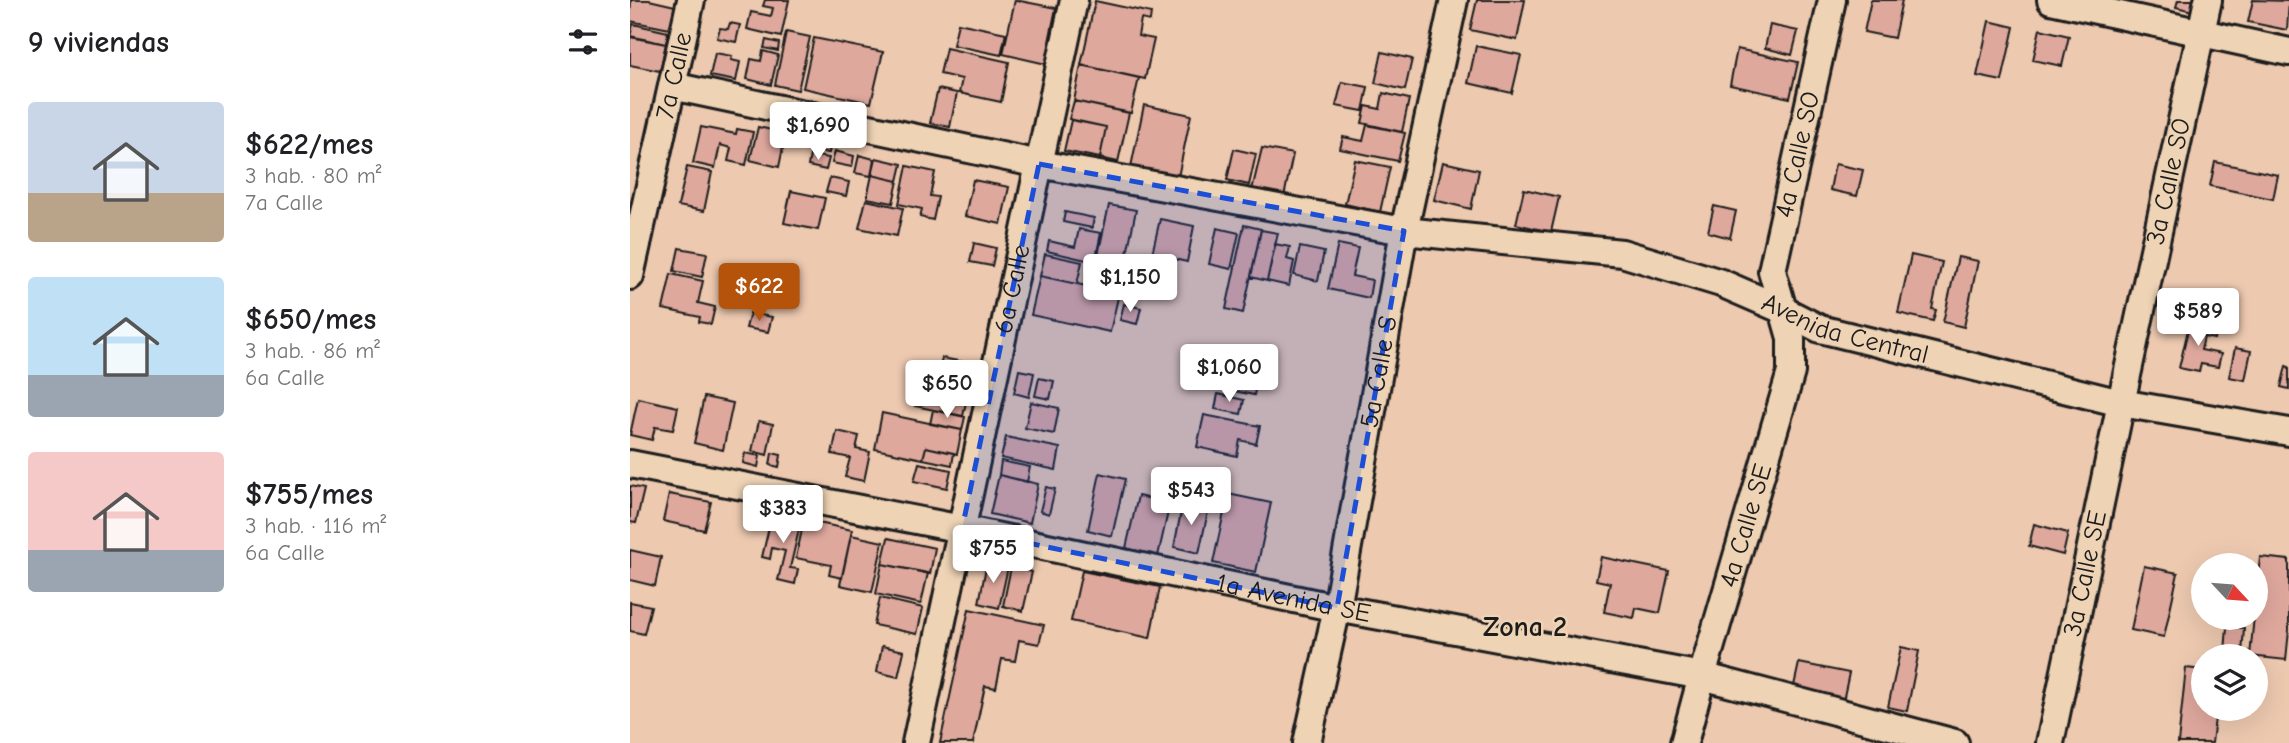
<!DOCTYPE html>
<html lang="es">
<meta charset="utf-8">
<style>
:root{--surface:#fff;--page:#f2f2f2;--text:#202124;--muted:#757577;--accent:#b45309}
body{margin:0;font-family:"Comic Neue",sans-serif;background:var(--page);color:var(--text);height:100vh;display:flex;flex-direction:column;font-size:26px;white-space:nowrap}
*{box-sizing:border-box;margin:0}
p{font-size:23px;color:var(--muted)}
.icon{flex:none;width:38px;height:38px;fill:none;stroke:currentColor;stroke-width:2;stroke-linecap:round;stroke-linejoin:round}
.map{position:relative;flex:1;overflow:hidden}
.side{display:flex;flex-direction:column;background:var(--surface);width:630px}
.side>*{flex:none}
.needle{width:46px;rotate:116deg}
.controls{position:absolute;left:1561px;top:553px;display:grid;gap:14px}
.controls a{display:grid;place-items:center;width:77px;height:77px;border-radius:50%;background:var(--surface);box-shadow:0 7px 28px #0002;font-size:35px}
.price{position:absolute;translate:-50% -60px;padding:0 16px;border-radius:7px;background:#fff;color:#222;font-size:23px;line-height:46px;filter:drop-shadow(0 2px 4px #0008)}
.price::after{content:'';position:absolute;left:50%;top:42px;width:21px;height:16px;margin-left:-10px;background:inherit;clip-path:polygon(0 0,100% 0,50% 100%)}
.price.selected{background:var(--accent);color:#fff}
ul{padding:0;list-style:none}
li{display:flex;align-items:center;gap:21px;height:175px;padding:0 28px}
li span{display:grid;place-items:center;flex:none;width:196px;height:140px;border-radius:7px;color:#555}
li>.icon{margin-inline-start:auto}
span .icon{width:84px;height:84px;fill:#fffc;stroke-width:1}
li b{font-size:30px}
h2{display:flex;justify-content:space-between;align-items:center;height:84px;padding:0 28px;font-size:30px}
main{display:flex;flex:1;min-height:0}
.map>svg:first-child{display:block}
</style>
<main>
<section class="side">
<h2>9 viviendas<svg class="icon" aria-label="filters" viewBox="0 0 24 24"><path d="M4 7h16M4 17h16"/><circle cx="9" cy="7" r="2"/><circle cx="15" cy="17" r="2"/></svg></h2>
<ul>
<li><span style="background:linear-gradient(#c9d6e8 65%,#b9a48a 0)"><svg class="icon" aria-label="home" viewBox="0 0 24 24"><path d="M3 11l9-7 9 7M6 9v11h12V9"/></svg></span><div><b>$622/mes</b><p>3 hab. · 80 m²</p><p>7a Calle</p></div></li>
<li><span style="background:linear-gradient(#bfe0f5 70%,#9aa5b1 0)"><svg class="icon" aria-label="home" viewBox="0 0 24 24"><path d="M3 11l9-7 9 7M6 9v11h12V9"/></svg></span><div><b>$650/mes</b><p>3 hab. · 86 m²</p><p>6a Calle</p></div></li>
<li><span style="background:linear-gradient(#f6c9c9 70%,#9aa5b1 0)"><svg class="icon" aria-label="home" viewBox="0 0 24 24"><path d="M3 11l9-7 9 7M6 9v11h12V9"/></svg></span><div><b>$755/mes</b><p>3 hab. · 116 m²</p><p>6a Calle</p></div></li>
</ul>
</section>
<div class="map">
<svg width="1659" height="743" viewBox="0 0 1659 743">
<rect width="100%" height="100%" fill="#edc9b0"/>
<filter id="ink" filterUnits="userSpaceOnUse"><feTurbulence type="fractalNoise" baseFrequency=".0143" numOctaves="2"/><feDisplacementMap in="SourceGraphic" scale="14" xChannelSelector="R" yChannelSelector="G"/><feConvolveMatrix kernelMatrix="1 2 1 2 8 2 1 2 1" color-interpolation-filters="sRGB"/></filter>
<g filter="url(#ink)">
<path fill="#dfa89d" stroke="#1c1c1c" stroke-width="2" d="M1 0H19L45 6 40 29 0 21Z
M135 0H159L151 37 117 29 121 12 141 16 143 8 133 6Z
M385 0 426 8 419 42 429 44 425 66 373 54Z
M847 0H895L887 40 840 30Z
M1241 0H1272L1264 38 1234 32Z
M1548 0H1566L1563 11 1546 7Z
M1623 0 1659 1 1657 30 1618 22Z
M465 1 521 13 520 21 511 19 508 36 524 39 515 79 451 65Z
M1359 21 1384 27 1372 81 1347 76Z
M100 23 110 25 106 42 87 38 90 28 98 29Z
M328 23 376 33 371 55 323 45Z
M3 24 38 32 36 44 0 37Z
M1140 25 1168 31 1162 55 1135 48Z
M1410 29 1439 36 1432 66 1403 60Z
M156 32 180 37 168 90 145 85Z
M0 36 36 44 30 71 0 65Z
M184 38 253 52 241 103 173 88Z
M136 40 149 43 148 51 134 48Z
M846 46 891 55 882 93 838 83Z
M316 48 379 62 371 102 329 93 332 79 310 74Z
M1107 49 1168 62 1160 98 1100 85Z
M133 51 148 55 141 85 117 79 121 59 131 61Z
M752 52 782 59 775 90 745 83Z
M85 53 102 56 101 60 110 62 106 81 80 76Z
M451 65 509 78 501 113 444 101Z
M712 82 738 87 733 111 706 106Z
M308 89 327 93 320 127 300 123Z
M753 93 779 99 772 132 732 123 736 106 750 109Z
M444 101 499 113 488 162 470 158 476 127 439 119Z
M514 105 561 115 548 177 501 167Z
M441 120 476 127 470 158 434 151Z
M737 125 775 133 768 161 710 149 713 137 733 141Z
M71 127 106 134 107 129 123 132 116 165 98 161 101 148 90 145 85 168 63 163Z
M128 127 156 133 149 167 120 160Z
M164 135 178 138 176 150 161 147Z
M183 138 201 142 199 153 180 150Z
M632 148 663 154 654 197 622 190Z
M604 149 626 154 619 185 597 180Z
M205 151 224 156 222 167 202 163Z
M180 155 199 158 196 170 178 166Z
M229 155 244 159 241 176 225 173Z
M246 158 272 164 268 181 242 175Z
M725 160 760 167 750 212 715 204Z
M813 162 849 170 841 209 804 200Z
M1585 162 1648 175 1643 199 1580 186Z
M1205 164 1233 170 1227 196 1200 190Z
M277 166 305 172 300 196 308 197 303 220 290 217 292 209 269 204Z
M57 167 82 172 74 211 48 206Z
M242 175 268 181 263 203 237 198Z
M200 178 219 182 216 196 196 192Z
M343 180 379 187 371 224 335 216Z
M894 189 929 197 921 232 886 224Z
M161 191 195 198 188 230 154 223Z
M236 200 273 208 267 236 229 228Z
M479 205 506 210 489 293 461 287Z
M1084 206 1106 211 1100 238 1078 232Z
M435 212 464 218 462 228 433 222Z
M530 219 564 226 557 262 522 254Z
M614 225 631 229 613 313 596 309Z
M587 228 609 233 601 269 579 264Z
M449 229 471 233 465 262 417 251 419 241 445 247Z
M631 230 648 233 637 281 621 277Z
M344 243 366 248 362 266 340 262Z
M645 244 660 247 657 259 664 261 659 286 637 281Z
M708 244 728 248 722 276 742 280 739 298 698 289Z
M670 247 694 252 688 281 664 275Z
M49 248 77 253 72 277 44 271Z
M415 254 452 262 447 284 410 276Z
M1281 255 1312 262 1302 309 1306 310 1303 321 1268 313Z
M1328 257 1348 261 1334 327 1313 322Z
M41 274 73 281 68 303 85 307 81 324 69 322 70 317 33 309Z
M410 276 489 293 480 332 401 315Z
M494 304 511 308 507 324 490 320Z
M120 313 142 317 138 332 116 328Z
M1560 321 1587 327 1584 339 1574 337 1571 350 1591 354 1588 367 1571 364 1569 372 1549 368Z
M1605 348 1621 351 1615 380 1599 377Z
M312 358 344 364 339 388 307 381Z
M590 362 629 371 624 395 584 387Z
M1656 366 1659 367V389L1651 387Z
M389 370 404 373 399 397 384 393Z
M291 378 339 388 333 416 285 406Z
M409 378 424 381 420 399 405 396Z
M588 394 614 400 611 414 585 409Z
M74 397 103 403 93 450 64 443Z
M8 398 48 407 43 430 25 427 22 440 0 435Z
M401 402 429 408 424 434 395 428Z
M303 410 335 417 332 430 300 424Z
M252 413 332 430 327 454 296 447 293 459 245 449Z
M574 415 630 426 626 444 610 440 607 456 567 447Z
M129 421 143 424 137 455 122 451Z
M207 431 229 436 226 449 240 452 234 481 215 477 220 458 202 454Z
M376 437 430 448 426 470 371 458Z
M296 447 324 453 322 465 293 459Z
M115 453 130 456 128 467 113 463Z
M142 453 151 455 149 467 140 465Z
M371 461 400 467 397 482 369 475Z
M289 463 321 470 317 488 284 481Z
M470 473 495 479 482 536 458 530Z
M369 475 408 484 400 523 360 514Z
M0 486 14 489 6 523 0 522Z
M416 487 425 489 419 514 410 511Z
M39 494 81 502 74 530 33 521Z
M598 494 641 503 626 572 583 563Z
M508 496 540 503 528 556 496 548Z
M553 502 579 507 569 553 544 547Z
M142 515 171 521 160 568 168 569 165 584 148 580 155 551 142 548 140 559 132 557Z
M174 520 222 530 212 578 199 575 201 565 166 558Z
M1404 524 1438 533 1433 555 1399 546Z
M221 535 253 542 242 592 210 585Z
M258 538 305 548 300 574 252 564Z
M0 550 31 557 25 586 0 580Z
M971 557 1039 571 1030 613 1006 608 1004 618 974 612 980 583 966 580Z
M1630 557 1659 560V630L1656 660 1620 656Z
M357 562 378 567 369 608 349 603Z
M252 564 298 573 291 604 246 594Z
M1514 566 1548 573 1534 637 1501 630Z
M381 567 402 572 393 611 373 606Z
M452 571 530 587 520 638 441 621Z
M250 598 293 608 287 634 244 625Z
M0 602 21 606 14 634 0 631Z
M339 609 414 625 409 644 389 640 385 661 372 659 366 688 355 686 343 743H310Z
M1597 627 1614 628 1612 654 1595 652Z
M252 646 274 651 268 677 247 672Z
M1271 647 1289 651 1277 711 1258 707Z
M1169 663 1219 673 1212 706 1162 695Z
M1556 668 1573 670V709H1586L1582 743H1548Z"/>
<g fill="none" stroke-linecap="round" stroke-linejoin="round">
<defs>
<g id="minor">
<path d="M1421 0 1659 52"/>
<path id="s1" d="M42 86 409 164 774 231 992 253 1091 283 1151 309 1190 329 1491 403 1659 432"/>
<path id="s2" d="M0 276 61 0"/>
<path id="s3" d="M0 464 332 529 707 608 1072 676 1325 743"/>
<path id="s4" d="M286 743 444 0"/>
<path id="s5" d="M677 743 707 608 774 231 824 0"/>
<path id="s6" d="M1054 743 1072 676 1161 372V338L1142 271 1202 0"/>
<path id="s7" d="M1420 743 1491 403 1578 0"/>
</g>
</defs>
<use href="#minor" stroke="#1c1c1c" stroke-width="32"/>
<use href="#minor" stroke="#eed3b5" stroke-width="26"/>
</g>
</g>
<path fill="#1d4ed8" fill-opacity="0.2" stroke="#1d4ed8" stroke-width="5" stroke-dasharray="14 9" stroke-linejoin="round" d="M409 164 774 231 707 608 332 529Z"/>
<g text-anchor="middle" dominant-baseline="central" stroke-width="5" stroke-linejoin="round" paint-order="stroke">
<g font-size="26" fill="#1c1c1c" stroke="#eed3b5">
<text stroke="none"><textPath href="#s2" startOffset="205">7a Calle</textPath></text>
<text stroke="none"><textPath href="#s6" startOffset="609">4a Calle SO</textPath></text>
<text stroke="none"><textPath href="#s7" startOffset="574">3a Calle SO</textPath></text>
<text stroke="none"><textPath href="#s4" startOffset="464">6a Calle</textPath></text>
<text stroke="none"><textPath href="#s1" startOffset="1202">Avenida Central</textPath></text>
<text stroke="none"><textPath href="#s5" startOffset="378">5a Calle S</textPath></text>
<text stroke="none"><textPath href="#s6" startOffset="226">4a Calle SE</textPath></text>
<text stroke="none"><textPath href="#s7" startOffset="173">3a Calle SE</textPath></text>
<text stroke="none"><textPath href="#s3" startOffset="677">1a Avenida SE</textPath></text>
</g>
<g font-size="28" font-weight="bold" fill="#1c1c1c" stroke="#eed3b5">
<text x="895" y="627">Zona 2</text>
</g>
</g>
</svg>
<div class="controls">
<a><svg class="needle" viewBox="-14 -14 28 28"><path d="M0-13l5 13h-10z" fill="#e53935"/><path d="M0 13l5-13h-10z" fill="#757577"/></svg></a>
<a><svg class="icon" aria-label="layers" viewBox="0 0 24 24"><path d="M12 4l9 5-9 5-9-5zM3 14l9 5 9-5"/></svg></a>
</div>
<b class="price" style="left:188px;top:162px">$1,690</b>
<b class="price" style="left:500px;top:314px">$1,150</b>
<b class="price selected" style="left:129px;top:323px">$622</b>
<b class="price" style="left:1568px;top:348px">$589</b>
<b class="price" style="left:599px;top:404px">$1,060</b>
<b class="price" style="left:317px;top:420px">$650</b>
<b class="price" style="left:561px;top:527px">$543</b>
<b class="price" style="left:153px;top:545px">$383</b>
<b class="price" style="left:363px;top:585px">$755</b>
</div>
</main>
